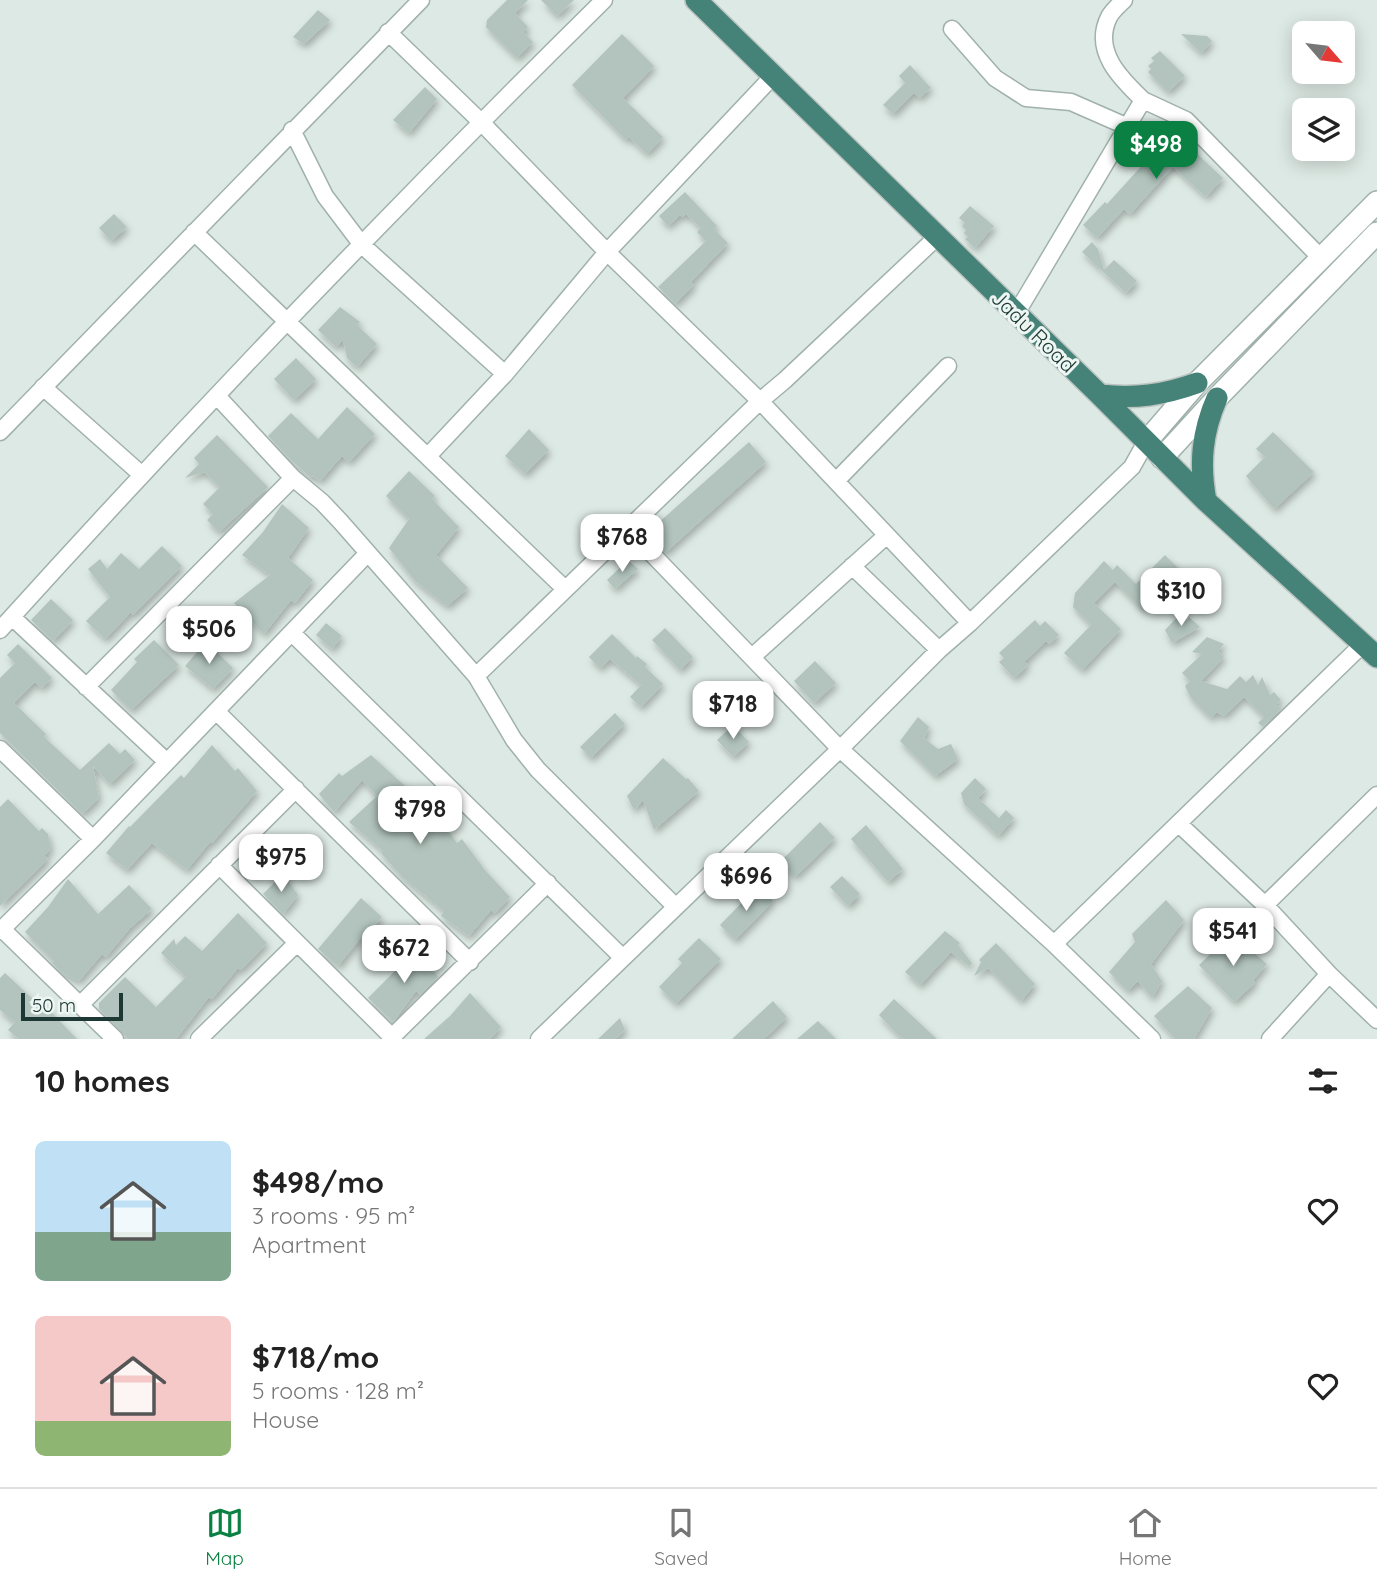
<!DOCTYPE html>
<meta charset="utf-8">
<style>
:root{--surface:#fff;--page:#f2f2f2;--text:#222;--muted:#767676;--line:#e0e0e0;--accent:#0b8043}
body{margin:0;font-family:Quicksand,sans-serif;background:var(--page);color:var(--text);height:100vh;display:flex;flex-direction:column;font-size:26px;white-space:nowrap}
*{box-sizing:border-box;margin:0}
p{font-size:23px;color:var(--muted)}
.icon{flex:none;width:38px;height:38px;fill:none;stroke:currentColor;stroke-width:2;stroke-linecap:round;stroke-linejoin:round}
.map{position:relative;height:1039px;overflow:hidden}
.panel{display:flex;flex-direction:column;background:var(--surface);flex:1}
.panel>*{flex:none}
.needle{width:46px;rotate:118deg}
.tools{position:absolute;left:1292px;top:21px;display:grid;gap:14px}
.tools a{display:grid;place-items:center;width:63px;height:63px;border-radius:10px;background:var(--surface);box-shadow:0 4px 18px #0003;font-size:35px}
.scale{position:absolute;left:21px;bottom:18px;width:102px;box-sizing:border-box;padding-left:7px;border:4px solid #1e3933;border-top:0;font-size:19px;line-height:24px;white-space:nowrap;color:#1e3933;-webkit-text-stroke:5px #edf6f2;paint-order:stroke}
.price{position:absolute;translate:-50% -60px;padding:0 16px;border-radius:14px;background:#fff;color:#222;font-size:23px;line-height:46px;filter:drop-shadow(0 2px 4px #0008)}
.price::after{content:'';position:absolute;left:50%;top:42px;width:21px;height:16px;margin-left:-10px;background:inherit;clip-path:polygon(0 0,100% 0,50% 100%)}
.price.on{background:var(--accent);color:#fff}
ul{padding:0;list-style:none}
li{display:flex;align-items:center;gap:21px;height:175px;padding:0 35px}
li span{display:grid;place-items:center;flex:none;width:196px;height:140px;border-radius:10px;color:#555}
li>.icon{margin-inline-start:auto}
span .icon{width:84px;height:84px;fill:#fffc;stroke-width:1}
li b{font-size:30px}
h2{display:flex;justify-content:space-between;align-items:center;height:84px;padding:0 35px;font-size:30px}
.menu{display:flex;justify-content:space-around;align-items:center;height:98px;border-top:2px solid var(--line);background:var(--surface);font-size:19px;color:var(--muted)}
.menu a{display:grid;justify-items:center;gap:4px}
.menu .on{color:var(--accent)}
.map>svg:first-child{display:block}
</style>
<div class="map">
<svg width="1377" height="1039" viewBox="0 0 1377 1039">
<defs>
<filter id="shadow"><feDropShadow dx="2.5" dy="4.5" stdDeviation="3.5" flood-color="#0004"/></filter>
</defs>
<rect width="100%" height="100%" fill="#dde9e4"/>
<path fill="#b2c4bd" filter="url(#shadow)" d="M507 0H528L515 13 528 27 523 32 533 42 517 58 486 27 487 20Z
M541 0H574L557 16Z
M318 10 330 20 304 44 293 37Z
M622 34 654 66 623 98 663 137 647 154 629 137 626 140 572 85Z
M1181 34 1207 36 1212 41 1201 53Z
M1160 51 1185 76 1168 92 1148 72 1151 69 1148 66 1154 61 1151 58Z
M910 65 931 88 919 98 914 93 893 114 883 105 905 83 899 76Z
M425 87 437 99 409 133 393 120Z
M1166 139H1181L1223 178 1206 197 1173 167 1130 214 1124 209 1097 238 1083 225 1105 202 1107 204Z
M685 192 717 226 714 229 728 243 691 282 694 285 675 304 658 287 706 241 697 232 701 228 686 214 683 217 680 215 668 226 659 216Z
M970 206 994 226 975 248 965 239 968 237 964 233 966 230 962 226 965 223 959 218Z
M114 214 127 227 111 241 99 228Z
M1092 242 1098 249 1104 270 1114 260 1137 281 1126 293 1082 252Z
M340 307 360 322 357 325 377 344 357 367 347 358 343 340 336 347 318 330Z
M296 358 316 379 294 400 274 379Z
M347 407 375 434 349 462 342 456 320 481 313 476 310 477 292 461 268 436 291 413 318 439Z
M529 429 549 450 525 474 505 456Z
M1273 432 1314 472 1274 509 1246 476 1265 457 1256 449Z
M217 435 268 487 219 532 207 520 213 514 203 504 220 487 204 472 185 478 199 464 194 458Z
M749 442 766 462 665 553 647 533Z
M409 471 435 496 432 499 459 527 436 555 468 588 447 606 415 581 389 548 409 519 386 496Z
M282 504 309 528 288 558 313 580 295 603 291 600 264 634 234 603 270 575 242 555 263 532Z
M162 546 182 566 133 615 131 612 105 639 86 621 110 597 88 569 100 559 107 569 121 553 139 569Z
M1165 555 1179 569 1141 608 1115 582 1094 603 1121 629 1082 670 1064 653 1091 625 1073 607 1075 593 1104 561 1113 570 1117 565 1136 584Z
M628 560 638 569 615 589 607 580Z
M51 599 73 620 53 641 31 620Z
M1181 613 1185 621 1189 617 1200 627 1172 643 1165 630Z
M1035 620 1040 626 1045 621 1059 635 1049 644 1046 641 1024 662 1028 665 1014 678 999 662 1004 658 999 653Z
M326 623 342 636 332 649 316 635Z
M665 628 693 657 680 670 652 640Z
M612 634 636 658 637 656 647 664 645 667 663 684 641 707 630 697 641 685 610 659 600 668 589 657Z
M1207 637 1224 644 1218 651 1224 657 1201 681 1227 689 1240 676 1246 682 1253 675 1258 685 1262 677 1270 695 1274 692 1281 700 1275 705 1282 708 1263 727 1258 723 1264 717 1244 697 1224 716 1217 712 1211 718 1191 698 1185 686 1190 681 1182 673 1202 654 1192 652Z
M154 640 179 665 131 710 111 690 137 662 134 659Z
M206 642 233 668 213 689 185 666Z
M18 644 52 678 41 688 35 682 14 703 46 734 44 737 80 770 109 743 120 754 125 749 135 760 110 784 93 766 99 798 82 814 0 733V678L15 663 7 655Z
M815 661 836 683 814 703 794 681Z
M615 713 625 724 591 758 580 747Z
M918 717 929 727 924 738 938 749 951 744 958 759 935 776 900 741Z
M733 725 749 742 733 757 717 740Z
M212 745 235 771 238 768 257 791 212 843 210 842 187 870 152 843 127 870 106 853 129 826 130 827 181 775 184 778Z
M371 755 426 805 427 803 457 843 462 839 485 870 510 897 495 913 491 910 469 936 441 916 444 911 402 877 381 853 383 851 349 822 377 796 362 780 334 812 319 794 339 773 342 776Z
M663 758 686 779 688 778 699 791 654 830 643 800 634 810 627 796Z
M975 778 986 789 978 798 999 818 1006 810 1014 818 998 836 964 804 961 793Z
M8 799 39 831 42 828 48 834 51 849 44 856 48 859 0 906V807Z
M820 822 835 838 795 877 780 862Z
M866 825 903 869 888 882 851 839Z
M283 874 298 895 283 914 263 894Z
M842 876 860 894 848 906 830 887Z
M68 879 98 914 129 885 152 909 130 928 106 957 102 954 79 981 62 973 52 963 54 961 25 932 48 907Z
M758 886 773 901 735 940 720 925Z
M361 898 382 917 365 936 363 935 338 966 318 949Z
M1166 900 1184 920 1151 964 1162 981 1152 998 1138 981 1128 991 1109 972 1135 942 1132 934Z
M238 913 267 943 241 970 238 968 212 999 209 997 176 1039H128L99 1009V1003L125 977 156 1007 186 977 161 953 174 939 176 945 185 936 202 951Z
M945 931 960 943 958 945 972 963 969 966 951 952 920 985 905 972Z
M1231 934 1245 950 1247 947 1267 964 1253 980 1255 983 1234 1002 1199 965Z
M699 938 721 959 676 1004 659 987 682 963 678 959Z
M996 943 1035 984 1021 1001 988 968 974 976 981 962 979 960Z
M418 948 438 977 420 995 416 991 393 1022 368 998Z
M5 973 34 1000 37 997 77 1039H19L8 1030 15 1022 0 1010V978Z
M1188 986 1212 1008 1194 1039H1175L1154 1016Z
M470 993 501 1027 490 1039H424L450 1016Z
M894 999 937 1039H904L897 1034 879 1015Z
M773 1001 787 1017 764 1039H732Z
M620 1018 625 1030 615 1039H598Z
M818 1021 836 1039H797Z"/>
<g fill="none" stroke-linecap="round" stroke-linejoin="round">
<defs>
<path id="minor" d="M952 29 995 78 1026 98 1071 102 1128 127
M388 32 481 122 607 252 760 401 970 623
M1143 100 1186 120 1321 258
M292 130 325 196 362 245 505 374
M194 232 564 588
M1016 314 1143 100C1121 79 1092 51 1109 17 1112 11 1119 5 1124 0
M43 387 142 475
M217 396 293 478 322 502 340 521 476 676 514 740 538 770 676 907
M0 432 421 0
M428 456 505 374 607 252 773 76
M836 481 948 366
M627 528 840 749 1054 944 1363 644
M852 566 939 650
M12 617 167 762
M0 630C195 414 397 204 604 0
M292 633 623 958
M752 657 887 535
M476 676 760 401 785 380 937 237
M86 687 293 478
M216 711 470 962
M0 749 93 839
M1179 824 1265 905
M219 865 392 1037
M2 929 115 1039
M0 931 93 839 367 554
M1054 944 1152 1039
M1329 974 1377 1020
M80 1005 296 789
M199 1039 297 943
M390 1039 548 883
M539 1039 840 749 939 650 970 623 1132 467 1146 442
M1270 1039 1329 974 1265 905 1377 795"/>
<path id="tertiary" d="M1146 442 1197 383 1377 202
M1162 458 1217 398 1377 233"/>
<path id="trunk" d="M696 0 1100 395 1206 501 1377 657
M1100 395C1135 399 1164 395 1197 383
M1206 501C1199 464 1202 432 1217 398"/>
</defs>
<use href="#minor" stroke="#a0b1ab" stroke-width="19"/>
<use href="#tertiary" stroke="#a0b1ab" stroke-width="24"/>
<use href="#trunk" stroke="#bcc4c2" stroke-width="24"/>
<use href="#minor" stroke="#fff" stroke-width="16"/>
<use href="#tertiary" stroke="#fff" stroke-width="21"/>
<use href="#trunk" stroke="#458277" stroke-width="21"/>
</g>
<g text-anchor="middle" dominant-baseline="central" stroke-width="6" stroke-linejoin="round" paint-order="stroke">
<g font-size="21" fill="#1e3933" stroke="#edf6f2">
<text transform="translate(1034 331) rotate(44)">Jadu Road</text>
</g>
</g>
</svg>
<div class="tools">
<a><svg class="needle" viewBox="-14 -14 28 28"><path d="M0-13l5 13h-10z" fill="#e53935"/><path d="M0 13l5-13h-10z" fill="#767676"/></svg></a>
<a><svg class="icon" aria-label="layers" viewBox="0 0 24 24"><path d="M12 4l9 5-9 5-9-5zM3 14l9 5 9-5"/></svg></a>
</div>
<div class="scale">50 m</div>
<b class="price on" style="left:1156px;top:181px">$498</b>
<b class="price" style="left:622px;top:574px">$768</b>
<b class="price" style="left:1181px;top:628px">$310</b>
<b class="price" style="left:209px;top:666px">$506</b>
<b class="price" style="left:733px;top:741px">$718</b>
<b class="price" style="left:420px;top:846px">$798</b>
<b class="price" style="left:281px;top:894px">$975</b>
<b class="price" style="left:746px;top:913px">$696</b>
<b class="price" style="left:1233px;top:968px">$541</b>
<b class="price" style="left:404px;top:985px">$672</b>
</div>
<section class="panel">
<h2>10 homes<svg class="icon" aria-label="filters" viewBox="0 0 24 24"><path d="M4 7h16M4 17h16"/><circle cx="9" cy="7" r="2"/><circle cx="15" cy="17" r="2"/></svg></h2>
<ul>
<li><span style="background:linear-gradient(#bfe0f5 65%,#7fa58c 0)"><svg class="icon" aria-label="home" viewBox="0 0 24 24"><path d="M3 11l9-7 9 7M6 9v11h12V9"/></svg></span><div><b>$498/mo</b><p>3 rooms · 95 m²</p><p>Apartment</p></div><svg class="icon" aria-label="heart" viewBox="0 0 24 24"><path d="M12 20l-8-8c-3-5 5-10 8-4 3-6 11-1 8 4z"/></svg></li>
<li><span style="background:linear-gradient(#f6c9c9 75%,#8fb573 0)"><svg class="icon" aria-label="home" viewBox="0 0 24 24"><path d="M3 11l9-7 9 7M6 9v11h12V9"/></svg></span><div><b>$718/mo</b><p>5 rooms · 128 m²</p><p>House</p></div><svg class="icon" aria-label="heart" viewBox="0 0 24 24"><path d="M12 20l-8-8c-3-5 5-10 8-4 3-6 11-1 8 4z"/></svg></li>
</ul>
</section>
<nav class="menu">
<a class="on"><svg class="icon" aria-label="map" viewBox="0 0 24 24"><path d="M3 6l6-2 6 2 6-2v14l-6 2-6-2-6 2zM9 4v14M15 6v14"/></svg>Map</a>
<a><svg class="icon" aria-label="saved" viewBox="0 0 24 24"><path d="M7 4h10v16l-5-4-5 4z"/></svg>Saved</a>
<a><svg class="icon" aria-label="home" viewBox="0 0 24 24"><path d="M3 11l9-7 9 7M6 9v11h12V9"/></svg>Home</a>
</nav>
